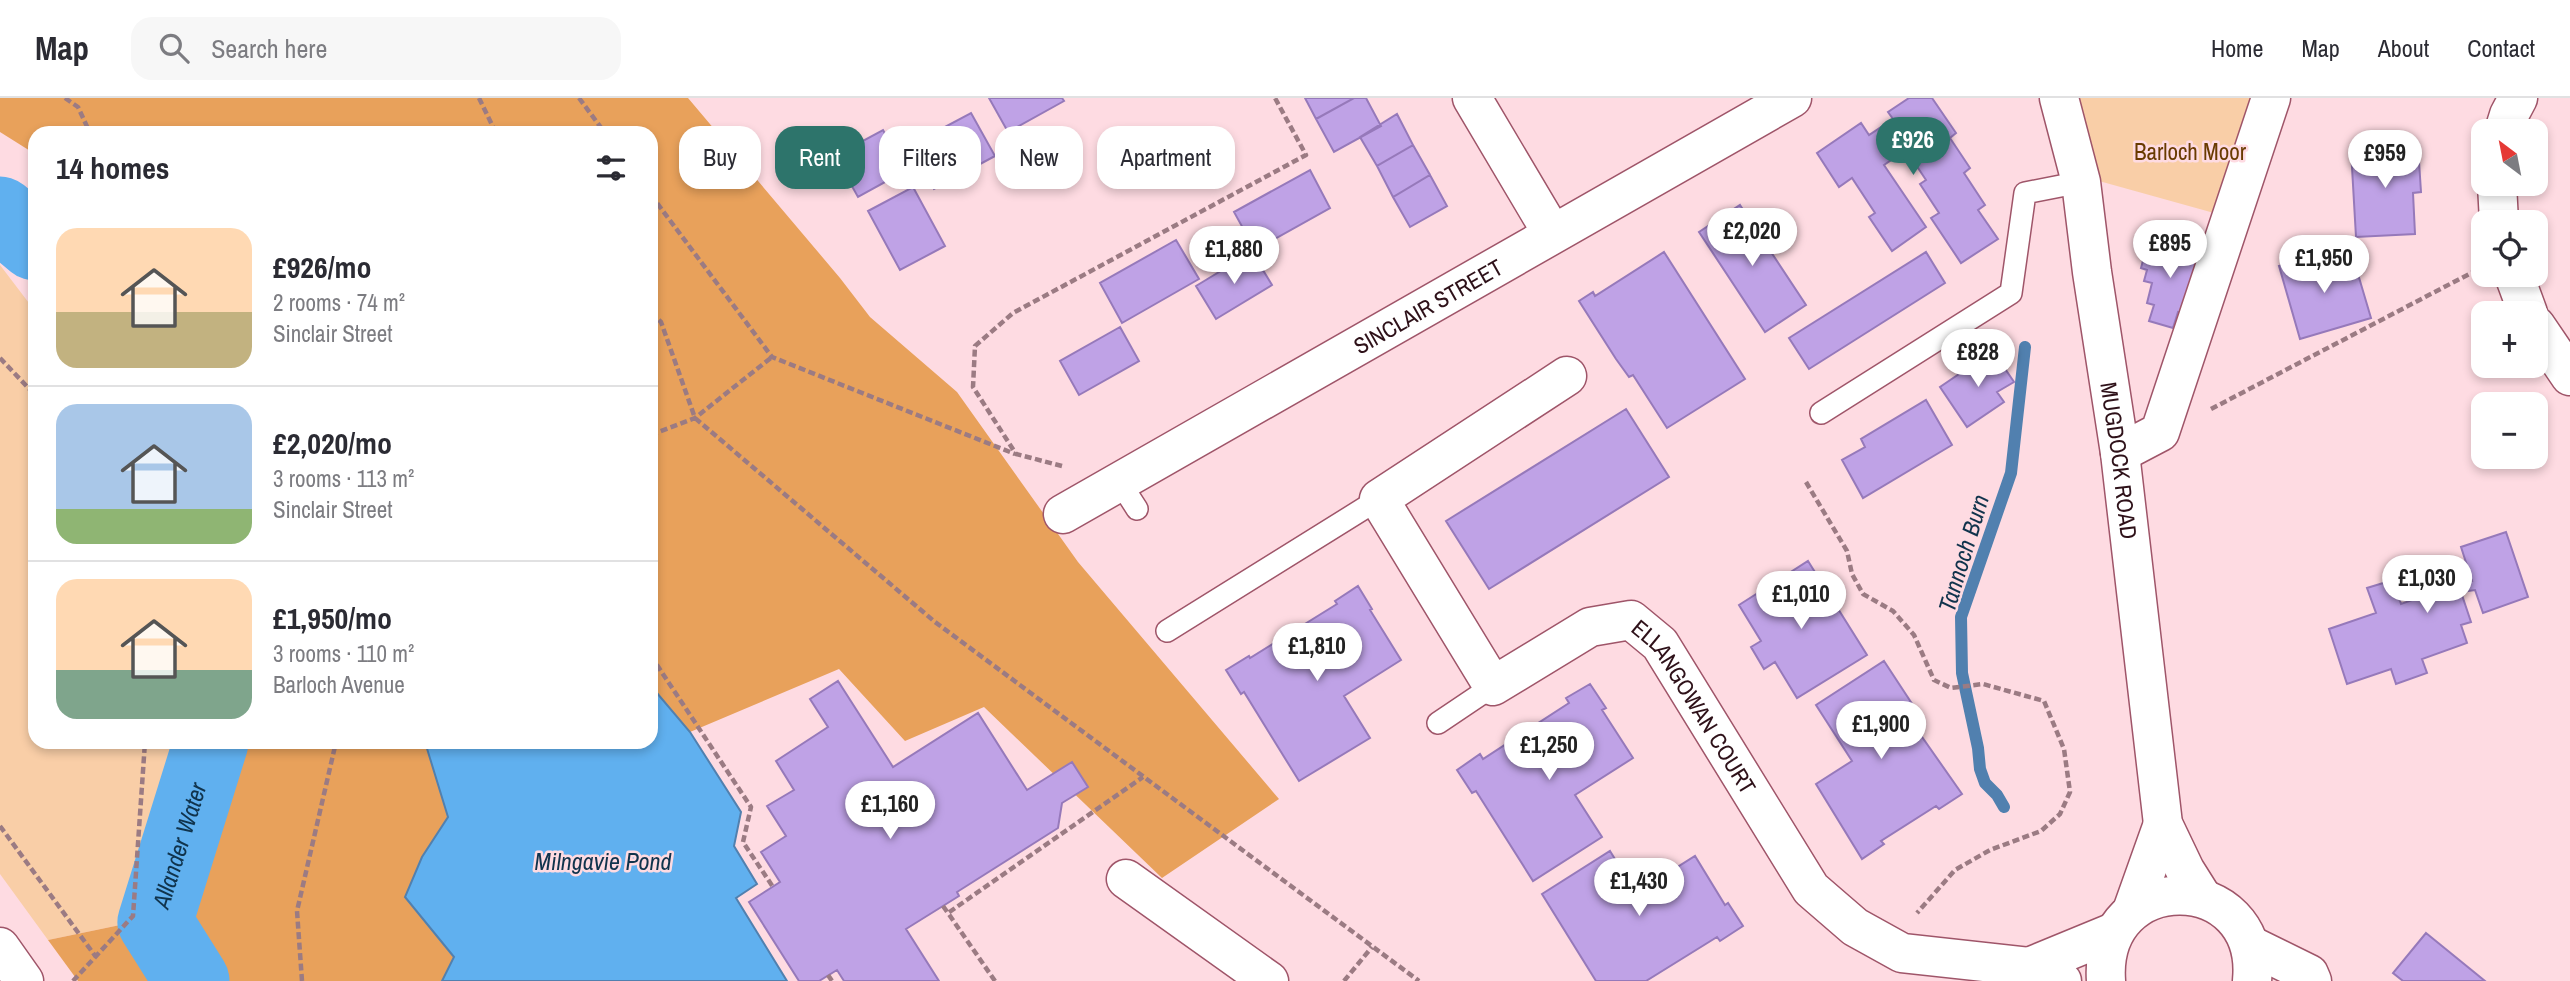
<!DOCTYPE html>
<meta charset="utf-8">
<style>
:root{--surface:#fff;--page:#f7f7f7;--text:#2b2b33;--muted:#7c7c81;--line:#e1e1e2;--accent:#2d746b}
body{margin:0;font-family:"Archivo Narrow",sans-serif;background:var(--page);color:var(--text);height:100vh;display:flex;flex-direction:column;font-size:26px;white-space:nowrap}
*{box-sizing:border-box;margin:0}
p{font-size:23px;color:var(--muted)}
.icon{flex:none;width:38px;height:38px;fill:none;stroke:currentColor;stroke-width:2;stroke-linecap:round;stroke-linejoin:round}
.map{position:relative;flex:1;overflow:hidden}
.panel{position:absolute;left:28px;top:28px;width:630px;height:623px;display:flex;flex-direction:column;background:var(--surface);border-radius:21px;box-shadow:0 4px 10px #0003}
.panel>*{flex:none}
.guide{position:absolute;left:679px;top:28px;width:665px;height:63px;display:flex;gap:14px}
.needle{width:46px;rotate:328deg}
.fabs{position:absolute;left:2471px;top:21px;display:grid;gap:14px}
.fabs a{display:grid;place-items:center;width:77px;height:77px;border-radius:14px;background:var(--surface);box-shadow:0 4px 10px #0003;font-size:35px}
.price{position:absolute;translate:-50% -60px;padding:0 16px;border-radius:24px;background:#fff;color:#222;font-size:23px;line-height:46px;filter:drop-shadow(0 2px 4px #0008)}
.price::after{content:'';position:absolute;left:50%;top:42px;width:21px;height:16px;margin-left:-10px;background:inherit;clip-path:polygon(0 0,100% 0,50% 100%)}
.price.on{background:var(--accent);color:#fff}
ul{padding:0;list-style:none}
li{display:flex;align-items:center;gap:21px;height:175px;padding:0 28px}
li+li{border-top:2px solid var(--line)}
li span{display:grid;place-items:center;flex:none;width:196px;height:140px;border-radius:21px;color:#555}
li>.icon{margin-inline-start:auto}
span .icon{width:84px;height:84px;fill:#fffc;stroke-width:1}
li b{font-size:30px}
h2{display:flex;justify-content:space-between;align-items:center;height:84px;padding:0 28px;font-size:30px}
.tag{padding:0 24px;border-radius:21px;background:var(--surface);box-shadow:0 4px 10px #0003;font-size:24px;line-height:63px}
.tag.on{background:var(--accent);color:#fff}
header{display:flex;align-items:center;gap:42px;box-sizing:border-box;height:98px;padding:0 35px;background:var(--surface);border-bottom:2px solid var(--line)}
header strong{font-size:33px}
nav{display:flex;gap:38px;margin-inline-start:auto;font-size:24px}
.search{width:490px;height:63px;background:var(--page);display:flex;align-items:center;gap:18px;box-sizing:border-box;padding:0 24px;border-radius:21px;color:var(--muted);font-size:26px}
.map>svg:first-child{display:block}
</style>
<header>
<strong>Map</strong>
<div class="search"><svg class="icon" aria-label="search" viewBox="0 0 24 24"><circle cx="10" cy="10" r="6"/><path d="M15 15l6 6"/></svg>Search here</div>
<nav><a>Home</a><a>Map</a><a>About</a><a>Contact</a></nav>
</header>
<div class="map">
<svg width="2570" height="883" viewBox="0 0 2570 883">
<rect width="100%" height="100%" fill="#fedbe2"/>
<path fill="#f9cea7" d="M2074 0H2269L2232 120 2099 83Z
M0 167 35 213V644H188L149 821 48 842 0 776Z"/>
<path fill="#e8a15b" d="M0 0H688L840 180 870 219 957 294 1078 464 1279 701 1162 780 984 609 905 643 839 571 690 634 651 588V35H35V56L0 34Z
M238 644H425L448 719 422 759 432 832 454 860 442 883H216L194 823Z
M149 821 175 883H78L48 842Z"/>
<path fill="#60b0ef" stroke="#5180af" stroke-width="2" d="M651 588 690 634 741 714 734 748 757 786 736 800 787 883H442L454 859 405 799 422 759 448 719 425 644H651Z"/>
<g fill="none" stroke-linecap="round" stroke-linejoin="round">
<path stroke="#5180af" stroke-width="12" d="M2004 709 1997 697 1985 685 1980 671 1978 650 1962 575 1961 519 2011 375 2025 249"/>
<g stroke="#60b0ef" stroke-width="75">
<path d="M0 116 35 145"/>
<path id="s1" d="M192 883 155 824 211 644"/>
</g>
</g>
<path fill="#bfa2e6" stroke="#9679ba" stroke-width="2" d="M989 0H1062L1064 3 1008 34Z
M1305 0H1354L1316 21Z
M1354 0H1366L1381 28 1334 54 1316 21Z
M1909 0H1932L1956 35 1950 40 1970 70 1964 75 1985 107 1978 112 1998 141 1961 165 1931 120 1939 115 1920 86 1926 82 1906 52 1884 67 1926 129 1892 153 1869 119 1875 115 1852 80 1839 89 1817 55 1861 25 1869 37 1893 21 1888 14Z
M971 15 995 58 934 91 911 47Z
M1397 16 1413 47 1377 68 1360 39Z
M883 32 905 73 858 99 835 58Z
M1413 47 1430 77 1393 99 1377 68Z
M2418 48 2421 94 2413 95 2415 136 2356 139 2351 52Z
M1310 72 1330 110 1255 152 1234 114Z
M1430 77 1447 108 1410 129 1393 99Z
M913 89 945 148 900 172 868 113Z
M1740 107 1806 207 1765 234 1699 134Z
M2149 140 2204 156 2187 217 2178 214 2173 230 2149 223 2154 207 2147 205 2152 185 2144 183 2147 172 2141 170Z
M1176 142 1199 181 1122 225 1100 185Z
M1252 154 1272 187 1216 221 1196 188Z
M1664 154 1745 281 1667 330 1633 277 1629 279 1616 261 1579 203 1593 194 1595 198Z
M1926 154 1945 185 1809 271 1789 240Z
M2330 154 2336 172 2355 166 2371 220 2300 241 2279 168Z
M1120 229 1139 263 1079 297 1060 263Z
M1993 253 2014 284 1997 294 2004 304 1967 329 1940 289Z
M1926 302 1952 347 1863 400 1842 362 1865 349 1861 341Z
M1626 311 1669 379 1489 491 1446 423Z
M2506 434 2528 499 2483 515 2475 492 2461 494 2471 524 2461 527 2467 545 2422 561 2427 575 2396 586 2391 571 2347 586 2329 531 2376 515 2367 490 2393 482 2401 506 2418 500 2413 486 2453 472 2457 485 2472 483 2461 449Z
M1808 463 1867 557 1797 600 1775 564 1764 571 1751 549 1761 543 1739 507Z
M1358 488 1372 511 1370 512 1401 562 1344 598 1370 640 1299 683 1244 594 1241 596 1226 572 1249 558 1250 560 1337 506 1335 503Z
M1884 563 1922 621 1913 626 1962 696 1939 711 1936 708 1881 743 1884 746 1862 761 1816 686 1852 663 1816 607Z
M838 583 893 669 978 615 1027 692 1072 664 1088 689 1062 705 1058 730 957 794 959 798 906 831 939 883H844L837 872 819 883H799L749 804 780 784 761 754 786 738 767 708 794 692 776 663 828 629 810 601Z
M1590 586 1606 610 1602 612 1633 660 1575 697 1602 739 1533 783 1476 693 1472 695 1457 672 1480 656 1483 661 1569 605 1566 600Z
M1610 753 1636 795 1695 758 1725 807 1728 805 1743 828 1720 843 1717 839 1646 883H1596L1542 796Z
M2426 835 2485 883H2403L2393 875Z"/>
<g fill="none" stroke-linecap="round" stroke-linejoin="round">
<defs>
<path id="service" d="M1821 315 2011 195 2025 95 2081 84
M1119 383 1137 411
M1167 533 1379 401
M1438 625 1493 588"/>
<g id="minor">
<path d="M1472 0 1552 135"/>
<path d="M2504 33 2509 17 2518 0"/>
<path d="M2497 86 2499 124"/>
<path d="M2514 177 2528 215"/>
<path d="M2536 228 2570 278"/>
<path id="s2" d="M1567 278 1379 401 1493 588 1590 529 1631 522 1660 546 1811 791 1855 829 1902 855 2029 869 2062 883"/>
<path d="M2120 355 2160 334 2271 0"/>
<path id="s3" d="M1063 416 1792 0"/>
<path d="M1126 781 1269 883"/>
<path d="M2250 847 2309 876 2312 883"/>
<path d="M0 849 24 883"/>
<path d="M2029 869 2114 834"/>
</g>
<g id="tertiary">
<path id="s4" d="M2059 0 2081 84 2092 174 2120 355 2163 726 2185 772 2202 799"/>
<path d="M2132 813 2163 726"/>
<path d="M2106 883C2098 768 2263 770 2252 883"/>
</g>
</defs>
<use href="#service" stroke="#9f5569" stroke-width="24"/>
<use href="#minor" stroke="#9f5569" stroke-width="41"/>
<use href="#tertiary" stroke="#9f5569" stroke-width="41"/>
<path stroke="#9b7b83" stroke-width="4.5" stroke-dasharray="7 3.5" stroke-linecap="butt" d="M65 0 78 9 90 35
M479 0 496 35
M579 0 605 35
M651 97 772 259 1015 356
M651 215 661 224 695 320 935 524 1419 883
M0 260 35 297
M2211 311 2473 174
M651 337 695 320 772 259
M1062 368 1016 356 973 289 975 248 1013 215 1306 57 1275 0
M1806 384 1847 453 1852 476 1863 496 1893 513 1914 537 1934 582 1951 590 1983 586 2044 603 2064 651 2070 694 2060 716 2041 733 1990 752 1955 772 1917 815
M651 558 751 709 743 744 773 789
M0 728 96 859
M943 808 948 815
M828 877 832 883
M73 883 133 818 145 644
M302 883 297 813 336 644
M995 883 948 815 1143 679
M1344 883 1372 849"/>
<use href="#service" stroke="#fff" stroke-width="21"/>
<use href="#minor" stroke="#fff" stroke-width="38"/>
<use href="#tertiary" stroke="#fff" stroke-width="38"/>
</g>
<g text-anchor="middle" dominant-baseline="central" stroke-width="5" stroke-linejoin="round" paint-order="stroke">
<g font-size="23" fill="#693b00" stroke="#fedbe2">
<text x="2190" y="53">Barloch Moor</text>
</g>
<g font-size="23" fill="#2e1119" stroke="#fedbe2">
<text stroke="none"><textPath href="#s3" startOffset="420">SINCLAIR STREET</textPath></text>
<text stroke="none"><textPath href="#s4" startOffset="368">MUGDOCK ROAD</textPath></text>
<text stroke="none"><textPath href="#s2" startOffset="707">ELLANGOWAN COURT</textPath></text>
</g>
<g font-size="24" font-style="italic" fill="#10334c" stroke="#fedbe2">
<text transform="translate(1963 455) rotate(-73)">Tannoch Burn</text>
<text stroke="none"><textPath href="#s1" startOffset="150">Allander Water</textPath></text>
<text x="603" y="763">Milngavie Pond</text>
</g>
</g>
</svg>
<div class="fabs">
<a><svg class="needle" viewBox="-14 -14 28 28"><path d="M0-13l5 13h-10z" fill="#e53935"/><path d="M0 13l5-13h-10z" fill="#7c7c81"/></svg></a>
<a><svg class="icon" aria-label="locate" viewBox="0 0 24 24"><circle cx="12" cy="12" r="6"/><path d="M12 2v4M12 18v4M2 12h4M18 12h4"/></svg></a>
<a>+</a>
<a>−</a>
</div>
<b class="price on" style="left:1913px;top:79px">£926</b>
<b class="price" style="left:2385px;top:92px">£959</b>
<b class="price" style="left:1752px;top:170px">£2,020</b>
<b class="price" style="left:2170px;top:182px">£895</b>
<b class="price" style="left:1234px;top:188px">£1,880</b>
<b class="price" style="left:2324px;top:197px">£1,950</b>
<b class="price" style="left:1978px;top:291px">£828</b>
<b class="price" style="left:2427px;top:517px">£1,030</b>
<b class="price" style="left:1801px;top:533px">£1,010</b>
<b class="price" style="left:1317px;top:585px">£1,810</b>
<b class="price" style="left:1881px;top:663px">£1,900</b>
<b class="price" style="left:1549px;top:684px">£1,250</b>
<b class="price" style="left:890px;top:743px">£1,160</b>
<b class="price" style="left:1639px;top:820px">£1,430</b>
<div class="guide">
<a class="tag">Buy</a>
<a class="tag on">Rent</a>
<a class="tag">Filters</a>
<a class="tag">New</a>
<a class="tag">Apartment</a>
</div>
<section class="panel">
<h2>14 homes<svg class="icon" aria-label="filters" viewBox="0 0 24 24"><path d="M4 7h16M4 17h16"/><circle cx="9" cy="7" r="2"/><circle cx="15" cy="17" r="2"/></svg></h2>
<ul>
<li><span style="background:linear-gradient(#ffd9b3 60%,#c2b280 0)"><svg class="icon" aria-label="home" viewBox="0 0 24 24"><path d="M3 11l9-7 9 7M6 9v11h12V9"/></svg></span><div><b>£926/mo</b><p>2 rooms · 74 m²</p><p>Sinclair Street</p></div></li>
<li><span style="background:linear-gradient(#a9c7e8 75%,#8fb573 0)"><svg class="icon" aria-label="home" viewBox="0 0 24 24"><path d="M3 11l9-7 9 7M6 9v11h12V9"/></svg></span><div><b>£2,020/mo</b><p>3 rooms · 113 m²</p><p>Sinclair Street</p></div></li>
<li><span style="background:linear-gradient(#ffd9b3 65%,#7fa58c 0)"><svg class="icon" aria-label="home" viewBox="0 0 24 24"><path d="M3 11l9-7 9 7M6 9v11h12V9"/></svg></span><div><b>£1,950/mo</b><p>3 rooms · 110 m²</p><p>Barloch Avenue</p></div></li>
</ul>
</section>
</div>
